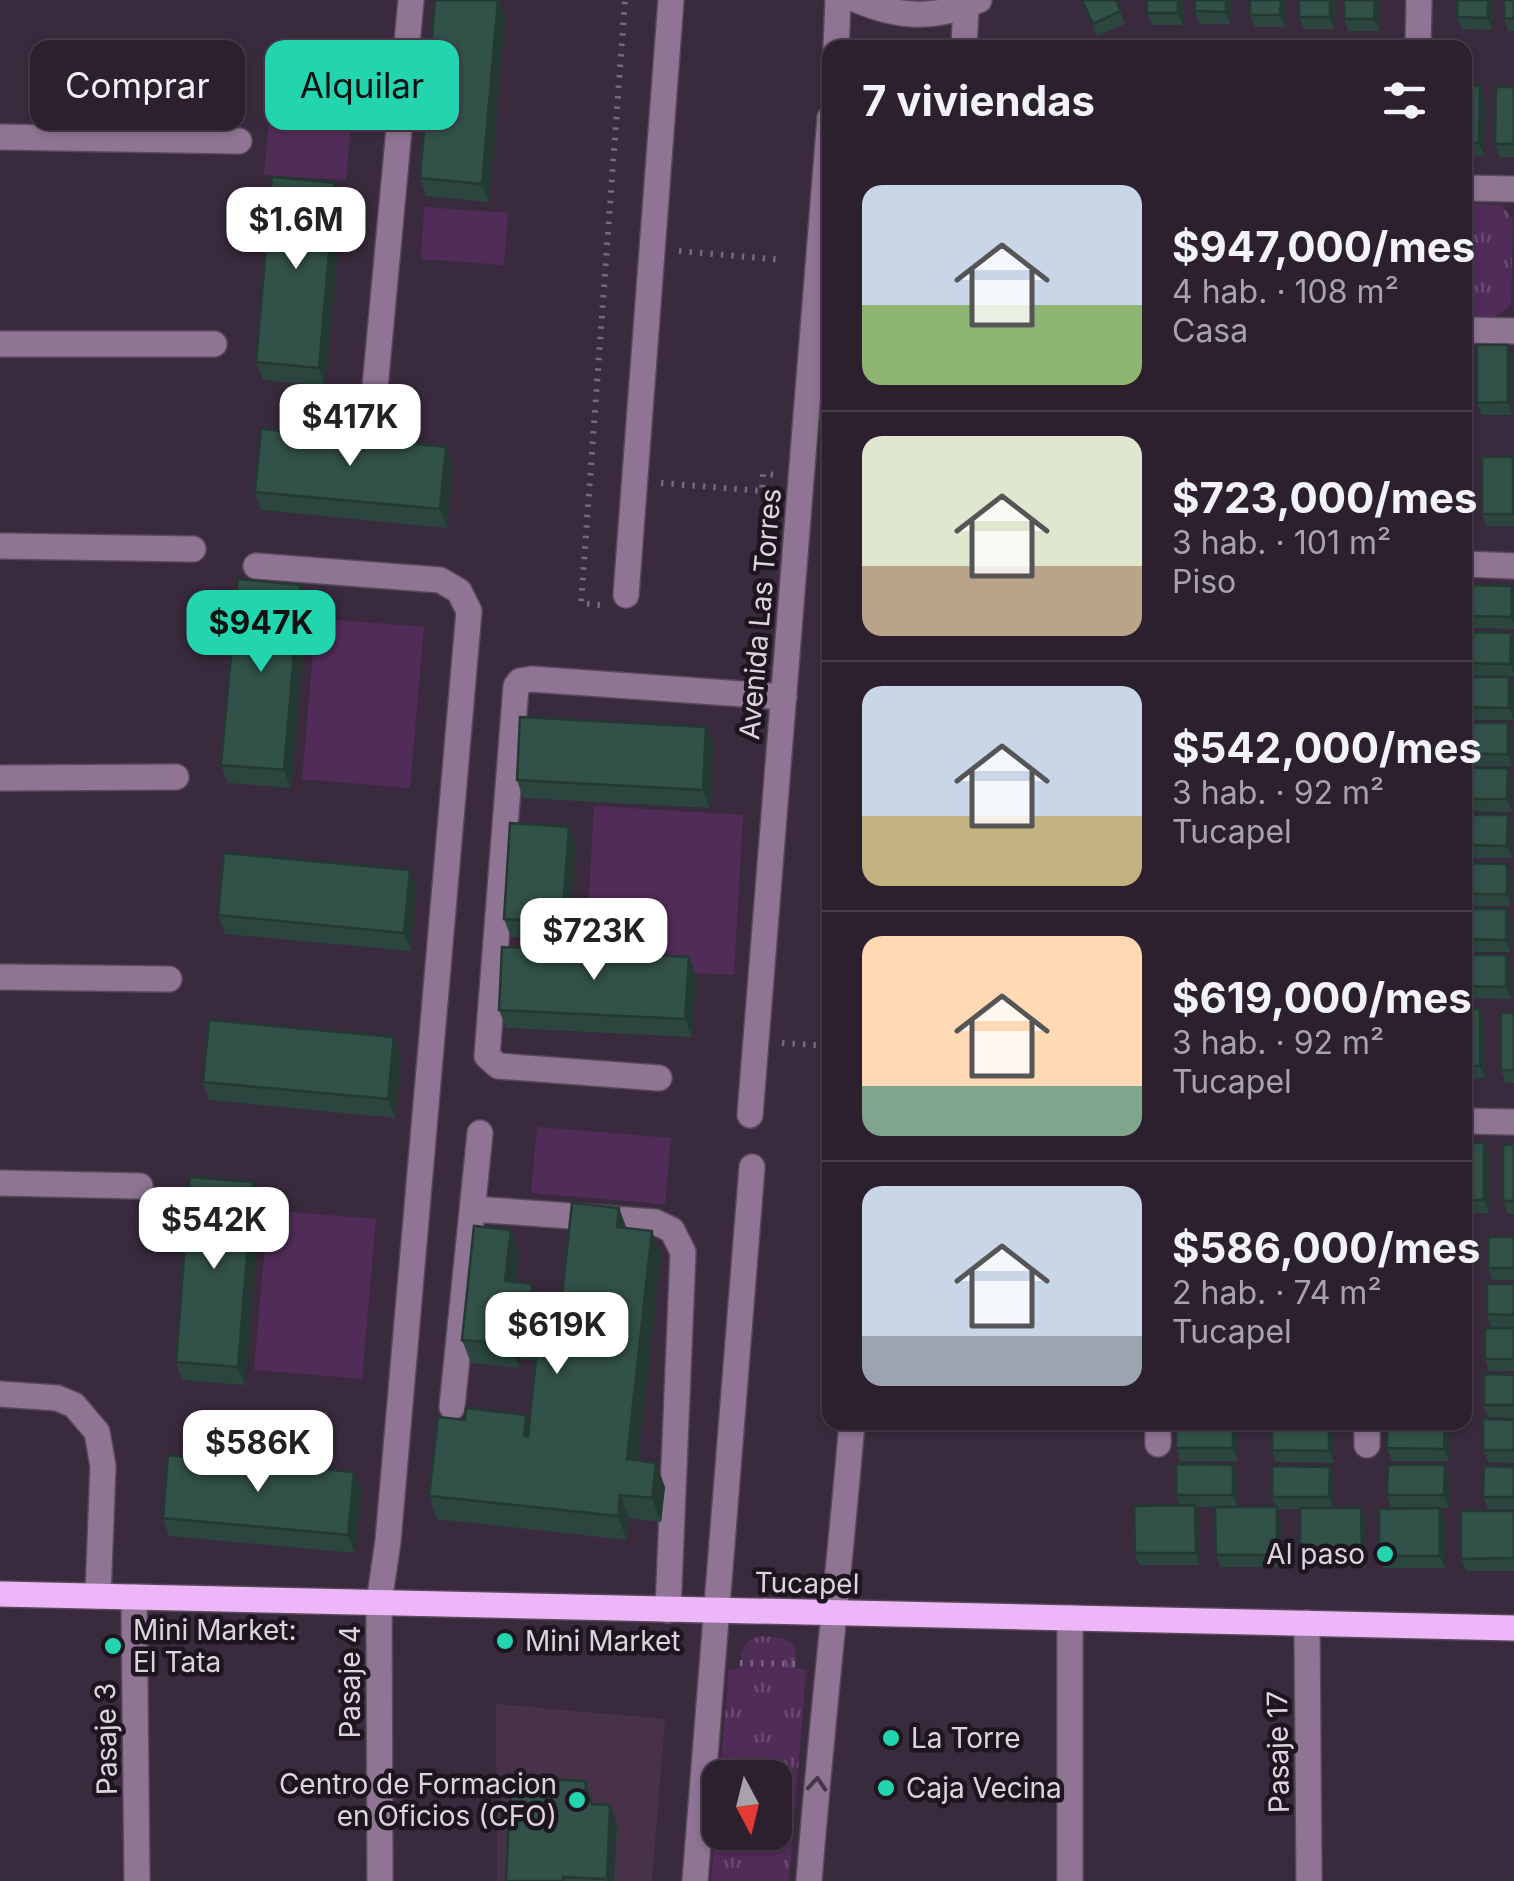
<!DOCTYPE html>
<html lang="es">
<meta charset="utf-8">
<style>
:root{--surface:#2c202e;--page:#382d3a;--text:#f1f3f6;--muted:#a6a3aa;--line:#483e4a;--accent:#22d5af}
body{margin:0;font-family:Inter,sans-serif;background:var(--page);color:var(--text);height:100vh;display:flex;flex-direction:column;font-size:38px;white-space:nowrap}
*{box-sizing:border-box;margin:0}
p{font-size:32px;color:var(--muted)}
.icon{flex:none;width:55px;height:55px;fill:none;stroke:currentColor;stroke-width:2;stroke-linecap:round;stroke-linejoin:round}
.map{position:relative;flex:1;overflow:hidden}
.panel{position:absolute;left:822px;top:40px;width:650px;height:1390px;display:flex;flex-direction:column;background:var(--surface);border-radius:20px;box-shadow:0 2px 8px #0004,0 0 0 2px var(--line)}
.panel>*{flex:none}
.guide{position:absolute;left:30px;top:40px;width:642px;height:90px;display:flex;gap:20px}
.needle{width:65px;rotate:173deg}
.buttons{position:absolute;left:702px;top:1760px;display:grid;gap:20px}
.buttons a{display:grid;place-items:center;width:90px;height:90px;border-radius:20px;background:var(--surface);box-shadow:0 2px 8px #0004,0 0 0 2px var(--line);font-size:50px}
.price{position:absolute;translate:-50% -85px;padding:0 22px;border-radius:20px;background:#fff;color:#222;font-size:32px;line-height:65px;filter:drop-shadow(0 2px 5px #0008)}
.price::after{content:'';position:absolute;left:50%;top:60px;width:30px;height:22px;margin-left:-15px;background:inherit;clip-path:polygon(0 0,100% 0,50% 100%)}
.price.on{background:var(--accent);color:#111}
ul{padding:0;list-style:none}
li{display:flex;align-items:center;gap:30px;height:250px;padding:0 40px}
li+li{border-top:2px solid var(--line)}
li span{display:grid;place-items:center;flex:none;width:280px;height:200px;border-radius:20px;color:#555}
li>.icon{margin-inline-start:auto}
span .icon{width:120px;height:120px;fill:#fffc;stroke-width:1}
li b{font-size:42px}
h2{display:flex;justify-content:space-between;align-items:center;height:120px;padding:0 40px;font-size:42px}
.chip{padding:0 35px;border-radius:20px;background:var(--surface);box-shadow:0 2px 8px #0004,0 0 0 2px var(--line);font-size:35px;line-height:90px}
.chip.on{background:var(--accent);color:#111}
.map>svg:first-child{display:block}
</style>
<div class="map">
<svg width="1514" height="1881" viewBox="0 0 1514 1881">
<defs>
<pattern id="park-tufts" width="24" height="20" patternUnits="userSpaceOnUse" patternTransform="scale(2.5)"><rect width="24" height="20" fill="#522c59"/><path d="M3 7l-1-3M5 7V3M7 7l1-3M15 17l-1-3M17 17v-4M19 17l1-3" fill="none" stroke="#6a4a71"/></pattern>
</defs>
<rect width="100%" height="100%" fill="#3a2a3d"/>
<path fill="#47324a" d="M496 1704 665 1719 652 1881H497Z"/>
<path fill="#522c59" d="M274 61 356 68 346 180 264 175Z
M424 207 508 213 504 265 421 259Z
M316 618 424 627 410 788 302 779Z
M594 806 743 815 734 975 585 967Z
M537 1127 671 1138 665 1204 531 1193Z
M268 1210 376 1219 362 1379 254 1370Z"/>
<path fill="url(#park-tufts)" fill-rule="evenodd" d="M1465 203 1501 205 1513 219 1511 305 1493 318 1465 317Z
M761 1636C788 1639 798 1638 796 1668L806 1670 789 1881H711L729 1669H740C741 1653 743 1639 761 1636ZM720 1778H775V1832H720Z"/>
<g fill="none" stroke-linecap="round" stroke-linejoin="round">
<defs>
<path id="minor" d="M857 0C899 18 937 20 979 0
M836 48 838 0
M964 48 966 6
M1418 48 1419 0
M0 137 239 141
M1465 188 1514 189
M1465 330 1514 331
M0 344H214
M375 387 411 0
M0 546 193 549
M1465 564 1514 566
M256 566 440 580 459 591 469 611 388 1541 379 1603 380 1881
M626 595 671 0
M0 778 176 777
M0 977 169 979
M659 1078 498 1066 487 1056 516 686 520 681 531 679 784 697
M750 1115 830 118
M1465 1121 1514 1122
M0 1183 140 1186
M473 1209 655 1222 672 1230 683 1252 668 1610
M0 1394 57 1398 74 1405 97 1432 103 1466 98 1596
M452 1407 480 1133
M1158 1444V1422
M1367 1445V1422
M134 1597 137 1881
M1070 1618V1881
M1307 1623 1309 1881
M695 1881 752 1167
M809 1881C821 1728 839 1576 852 1422"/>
<path id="major" d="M0 1594 1514 1628"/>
</defs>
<use href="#minor" stroke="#58495a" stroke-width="28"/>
<use href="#major" stroke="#58495a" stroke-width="28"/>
<path stroke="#77697a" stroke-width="6" stroke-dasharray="2.5 8" stroke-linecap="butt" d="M679 251 783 260
M661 483 762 491 763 474 777 475
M600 605 581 603 625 0
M782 1043 830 1046
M740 1663 802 1664"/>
<use href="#minor" stroke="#8f7494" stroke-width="25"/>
<use href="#major" stroke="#edb6f8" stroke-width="25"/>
</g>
<path fill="#2b463e" d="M499 0 505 17 489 202 426 196 420 178Z
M1082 0H1116L1125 24 1097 36Z
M1183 0V25H1152L1147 13Z
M1195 0H1231L1230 24H1199L1195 11Z
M1285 0V27H1254L1250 15Z
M1335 0 1334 29H1304L1299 17Z
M1379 0V31H1348L1344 19Z
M1493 0 1492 30 1462 29 1457 17Z
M1514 0V31H1508L1504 18Z
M1465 86H1480L1485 99 1484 156 1465 155Z
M1514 87V157H1500L1495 144Z
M335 183 342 201 325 386 263 380 256 362Z
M1513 358 1512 415H1482L1477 403Z
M1514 460V526H1487L1482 514Z
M453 465 447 528 261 510 255 492Z
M1465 585 1514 591V629L1465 628Z
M307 603 291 788 228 783 221 765Z
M1465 632 1511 633 1514 642V676L1465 675Z
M1465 677 1514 689V720H1465Z
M1465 723 1513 735 1512 766H1465Z
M706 727 713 745 710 808 523 798 517 780Z
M1465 768 1512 780V812L1465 811Z
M1465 815 1512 827V858H1465Z
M569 827 575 845 569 940 511 937 504 919Z
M1465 863 1511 876V906H1465Z
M416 888 411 951 225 934 218 915Z
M1465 909 1511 922 1510 952H1465Z
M1465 955 1511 968V999L1465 998Z
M696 975 692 1037 506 1028 499 1010Z
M1465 1009 1484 1022 1485 1078 1465 1079Z
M1514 1013V1083H1505L1501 1070Z
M394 1037 401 1056 395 1118 209 1100 203 1082Z
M1465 1143 1489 1155V1213H1465Z
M1514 1145V1214H1508L1503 1201Z
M260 1200 245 1385 182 1380 176 1362Z
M619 1208 626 1228 652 1231 661 1255 638 1461 665 1487 661 1522 629 1518 627 1540 437 1519 429 1496 530 1424 536 1361 520 1359 519 1368 471 1363 462 1340 519 1254 516 1282 539 1303 561 1305Z
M1514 1237V1280H1492L1488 1268Z
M1514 1284V1327H1491L1487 1314Z
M1514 1328V1371H1489L1485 1359Z
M1514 1375V1418L1488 1417 1484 1405Z
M1514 1420V1463L1488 1462 1483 1450Z
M1272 1422H1330L1334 1432V1463L1276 1462 1272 1450Z
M1238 1430V1461H1180L1176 1448Z
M1449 1430V1461H1392L1387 1448Z
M1233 1465 1238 1477V1507H1276L1272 1497 1330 1467 1334 1479V1508L1366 1520V1567H1305L1300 1555V1509H1277L1281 1520V1567H1220L1216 1555 1224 1507H1196L1200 1518V1565H1139L1135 1553 1180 1506 1176 1495Z
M1514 1467V1509H1488L1483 1497Z
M354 1472 361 1490 355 1553 169 1536 163 1518Z
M1449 1477V1508L1391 1507 1387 1495Z
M1514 1511V1571H1466L1461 1559Z
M1445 1521V1568H1384L1379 1556Z
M592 1800V1804L617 1823 614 1881H506Z"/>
<path fill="#233932" d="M499 0 505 17 489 202 482 184Z
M1178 0H1183V25L1178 13Z
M1226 0H1231L1230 24 1226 12Z
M1281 0H1285V27L1280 15Z
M1330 0H1335L1334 29 1330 17Z
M1375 0H1379V31L1374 19Z
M1488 0H1493L1492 30 1488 18Z
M1480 86 1485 99 1484 156 1479 143Z
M335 183 342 201 325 386 319 368Z
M1508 345 1513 358 1512 415 1508 402Z
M446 447 453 465 447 528 440 509Z
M1465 463 1467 468V525L1465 520Z
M300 585 307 603 291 788 284 770Z
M1512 586 1514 591V623L1512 617Z
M1511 633 1514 642V673L1510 664Z
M1509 677 1514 689V720L1509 708Z
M1508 723 1513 735 1512 766 1508 754Z
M706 727 713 745 710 808 703 790Z
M1508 768 1512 780V812L1507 799Z
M1508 815 1512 827V858L1507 846Z
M569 827 575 845 569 940 562 922Z
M1507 864 1511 876V906L1507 894Z
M410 870 416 888 411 951 404 933Z
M1506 909 1511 922 1510 952 1506 940Z
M1506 955 1511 968V999L1506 987Z
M689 957 696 975 692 1037 685 1019Z
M1480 1009 1484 1022 1485 1078 1480 1066Z
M394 1037 401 1056 395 1118 388 1099Z
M1484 1143 1489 1155V1213L1484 1200Z
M253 1182 260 1200 245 1385 238 1367Z
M619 1208 628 1232 617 1227Z
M511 1230 519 1254 514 1305 505 1281Z
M652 1231 661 1255 635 1483 627 1459Z
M532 1284 541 1307 530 1302Z
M511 1335 520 1359 519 1368 510 1344Z
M526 1415 535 1438 524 1436Z
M1233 1422H1235L1238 1430V1461L1233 1448Z
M1329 1422 1334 1432V1463L1329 1451Z
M1445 1422H1446L1449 1430V1461L1444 1449Z
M656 1463 665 1487 661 1522 652 1498Z
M1233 1465 1238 1477V1508L1233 1495Z
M1445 1465 1449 1477V1508L1444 1495Z
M1330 1467 1334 1479V1510L1329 1497Z
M354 1472 361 1490 355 1553 348 1535Z
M620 1495 629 1518 627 1540 618 1516Z
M1195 1505 1200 1518V1565L1196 1553Z
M1277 1507 1281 1520V1567L1277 1555Z
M1361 1508 1366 1520V1567L1362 1555Z
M1440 1508 1445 1521V1568L1440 1556Z
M586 1781 592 1800 591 1815 585 1797Z
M610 1805 617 1823 614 1881H607V1879Z"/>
<path fill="#325148" stroke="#233932" stroke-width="2.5" d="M435 0H498L482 184 420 178Z
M1082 0H1116L1121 11 1093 24Z
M1147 0H1178V13H1147Z
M1195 0H1226V12L1195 11Z
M1250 0H1281L1280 15H1250Z
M1299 0H1330V17H1299Z
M1344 0H1375L1374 19H1344Z
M1457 0H1488V18L1457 17Z
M1504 0H1514V19L1504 18Z
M1465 86H1480L1479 143H1465Z
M1496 87H1514V144H1495Z
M272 177 335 183 319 368 256 362Z
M1477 345H1508V402L1477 403Z
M261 429 446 447 440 509 255 492Z
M1482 457H1513V514H1482Z
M238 579 300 585 284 770 221 765Z
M1465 585 1512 586V617L1465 616Z
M1465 632 1511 633 1510 664 1465 663Z
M1465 677H1509V708L1465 707Z
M520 717 706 727 703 790 517 780Z
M1465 723H1508V754H1465Z
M1465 768H1508L1507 799H1465Z
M1465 815H1508L1507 846 1465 845Z
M510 823 569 827 562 922 504 919Z
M224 853 410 870 404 933 218 915Z
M1465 863 1507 864V894H1465Z
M1465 909H1506V940L1465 939Z
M502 947 689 957 685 1019 499 1010Z
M1465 955H1506V987L1465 986Z
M1465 1009H1480V1066H1465Z
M1501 1013H1514V1070H1501Z
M209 1020 394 1037 388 1099 203 1082Z
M1465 1143H1484V1200H1465Z
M1503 1145H1514V1201H1503Z
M190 1177 253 1182 238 1367 176 1362Z
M572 1203 619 1208 617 1227 652 1231 627 1459 656 1463 652 1498 620 1495 618 1516 429 1496 438 1417 465 1420 466 1408 526 1415 524 1436 528 1437 538 1339 511 1335 510 1344 462 1340 474 1226 511 1230 505 1281 532 1284 530 1302 561 1305Z
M1488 1237H1514V1268H1488Z
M1487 1284H1514V1315L1487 1314Z
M1485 1328H1514V1359H1485Z
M1484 1374 1514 1375V1405H1484Z
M1483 1419 1514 1420V1450H1483Z
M1176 1422H1233V1448H1176Z
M1272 1422H1329V1451L1272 1450Z
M1387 1422H1445L1444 1449 1387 1448Z
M168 1455 354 1472 348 1535 163 1518Z
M1176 1464 1233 1465V1495H1176Z
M1388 1465H1445L1444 1495H1387Z
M1272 1466 1330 1467 1329 1497H1272Z
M1484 1466 1514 1467V1497H1483Z
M1195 1505 1196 1553H1135L1134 1506Z
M1215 1507H1277V1555H1216Z
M1300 1508H1361L1362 1555H1300Z
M1440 1508V1556H1379V1509Z
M1461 1511H1514V1558L1461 1559Z
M511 1778 586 1781 585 1797 592 1804 610 1805 607 1879 563 1877V1881H506Z"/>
<defs><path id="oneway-chevron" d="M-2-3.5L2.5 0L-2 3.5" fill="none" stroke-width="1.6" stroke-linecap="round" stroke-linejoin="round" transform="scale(2.5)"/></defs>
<use stroke="#453748" href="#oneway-chevron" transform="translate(817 1784) rotate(-86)"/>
<g fill="#22d5af" stroke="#1d161f" stroke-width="4">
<circle cx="1385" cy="1554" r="10"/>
<circle cx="505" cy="1641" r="10"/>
<circle cx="113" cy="1646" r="10"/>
<circle cx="891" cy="1738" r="10"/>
<circle cx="886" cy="1788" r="10"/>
<circle cx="577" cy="1800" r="10"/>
</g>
<g text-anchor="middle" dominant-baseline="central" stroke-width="9" stroke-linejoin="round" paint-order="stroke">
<g font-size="28" fill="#ded4e0" stroke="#1d161f">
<text transform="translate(760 614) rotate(-85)">Avenida Las Torres</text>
<text transform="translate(807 1583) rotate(1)">Tucapel</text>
<text transform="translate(350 1682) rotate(-90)">Pasaje 4</text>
<text transform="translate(106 1739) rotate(-91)">Pasaje 3</text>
<text transform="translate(1278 1752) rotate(-91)">Pasaje 17</text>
</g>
<g font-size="28" fill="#ded4e0" stroke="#1d161f" text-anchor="start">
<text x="1365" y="1554" text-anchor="end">Al paso</text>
<text x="133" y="1630">Mini Market:<tspan x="133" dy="32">El Tata</tspan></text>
<text x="525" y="1641">Mini Market</text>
<text x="911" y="1738">La Torre</text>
<text x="557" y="1784" text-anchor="end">Centro de Formacion<tspan x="557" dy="32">en Oficios (CFO)</tspan></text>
<text x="906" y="1788">Caja Vecina</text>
</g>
</g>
</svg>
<div class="buttons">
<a><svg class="needle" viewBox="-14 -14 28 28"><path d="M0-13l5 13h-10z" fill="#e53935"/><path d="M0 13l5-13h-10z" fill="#a6a3aa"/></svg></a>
</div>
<b class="price" style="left:296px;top:272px">$1.6M</b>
<b class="price" style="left:350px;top:469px">$417K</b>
<b class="price on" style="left:261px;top:675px">$947K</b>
<b class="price" style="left:594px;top:983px">$723K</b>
<b class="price" style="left:214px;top:1272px">$542K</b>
<b class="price" style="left:557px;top:1377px">$619K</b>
<b class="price" style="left:258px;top:1495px">$586K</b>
<div class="guide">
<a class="chip">Comprar</a>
<a class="chip on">Alquilar</a>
</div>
<section class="panel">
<h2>7 viviendas<svg class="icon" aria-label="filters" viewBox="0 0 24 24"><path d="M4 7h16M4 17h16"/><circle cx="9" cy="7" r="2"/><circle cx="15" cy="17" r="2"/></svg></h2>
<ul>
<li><span style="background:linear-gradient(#c9d6e8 60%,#8fb573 0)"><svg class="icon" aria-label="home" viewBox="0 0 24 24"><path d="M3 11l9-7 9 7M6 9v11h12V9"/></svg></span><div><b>$947,000/mes</b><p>4 hab. · 108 m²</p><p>Casa</p></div></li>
<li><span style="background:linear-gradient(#dfe7d0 65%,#b9a48a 0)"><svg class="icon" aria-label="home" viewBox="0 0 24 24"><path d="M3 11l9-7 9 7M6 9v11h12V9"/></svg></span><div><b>$723,000/mes</b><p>3 hab. · 101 m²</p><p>Piso</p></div></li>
<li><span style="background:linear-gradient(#c9d6e8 65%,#c2b280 0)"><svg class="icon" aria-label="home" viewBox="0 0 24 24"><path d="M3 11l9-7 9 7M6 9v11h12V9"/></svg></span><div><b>$542,000/mes</b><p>3 hab. · 92 m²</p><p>Tucapel</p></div></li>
<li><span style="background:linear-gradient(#ffd9b3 75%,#7fa58c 0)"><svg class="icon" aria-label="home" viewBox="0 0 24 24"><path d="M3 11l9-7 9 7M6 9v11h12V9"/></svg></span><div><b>$619,000/mes</b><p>3 hab. · 92 m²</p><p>Tucapel</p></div></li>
<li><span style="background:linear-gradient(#c9d6e8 75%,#9aa5b1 0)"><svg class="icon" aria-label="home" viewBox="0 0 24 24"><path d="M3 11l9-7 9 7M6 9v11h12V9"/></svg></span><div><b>$586,000/mes</b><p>2 hab. · 74 m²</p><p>Tucapel</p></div></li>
</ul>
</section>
</div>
